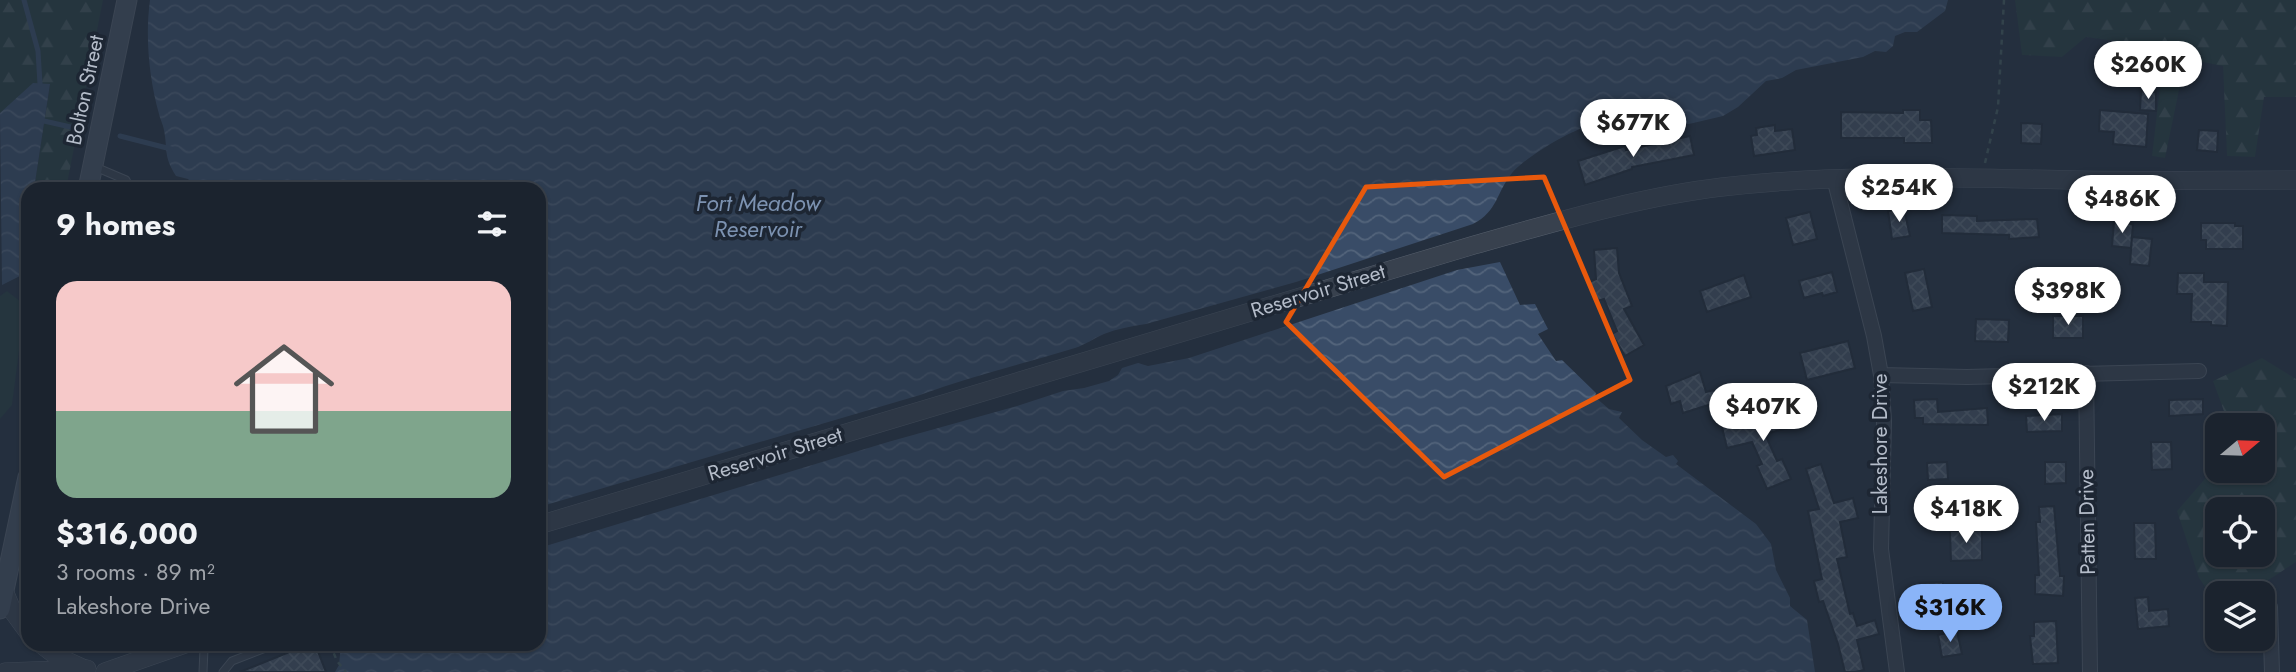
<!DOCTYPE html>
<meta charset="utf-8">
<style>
:root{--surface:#1b232e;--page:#282f3a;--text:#f1f3f6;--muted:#a0a4aa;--line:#39404a;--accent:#8ab4f8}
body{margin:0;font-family:Jost,sans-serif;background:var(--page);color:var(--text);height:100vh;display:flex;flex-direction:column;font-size:26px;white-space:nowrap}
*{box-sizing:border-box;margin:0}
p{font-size:23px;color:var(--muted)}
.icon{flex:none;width:38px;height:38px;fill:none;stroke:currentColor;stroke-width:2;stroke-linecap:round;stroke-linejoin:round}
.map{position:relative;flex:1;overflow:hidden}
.side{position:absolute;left:21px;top:182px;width:525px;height:469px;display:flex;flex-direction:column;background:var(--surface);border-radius:21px;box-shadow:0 2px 5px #0004,0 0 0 2px var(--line)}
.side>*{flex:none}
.needle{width:46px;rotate:71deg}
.fabs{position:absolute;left:2205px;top:413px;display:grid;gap:14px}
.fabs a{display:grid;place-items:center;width:70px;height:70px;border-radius:14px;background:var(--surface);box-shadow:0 2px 5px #0004,0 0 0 2px var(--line);font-size:35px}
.price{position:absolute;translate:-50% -60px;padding:0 16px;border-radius:24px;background:#fff;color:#222;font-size:23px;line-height:46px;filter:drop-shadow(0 2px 4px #0008)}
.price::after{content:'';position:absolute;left:50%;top:42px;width:21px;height:16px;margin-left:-10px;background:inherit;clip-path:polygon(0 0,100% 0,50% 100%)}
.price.active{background:var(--accent);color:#111}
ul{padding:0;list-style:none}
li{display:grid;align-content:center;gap:14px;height:371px;padding:0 35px}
li span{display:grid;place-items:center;height:217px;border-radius:21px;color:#555}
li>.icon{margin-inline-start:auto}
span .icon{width:126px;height:126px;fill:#fffc;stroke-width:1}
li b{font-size:30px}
h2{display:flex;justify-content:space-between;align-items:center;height:84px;padding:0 35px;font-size:30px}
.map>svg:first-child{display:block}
</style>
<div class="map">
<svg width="2296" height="672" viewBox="0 0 2296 672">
<defs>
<pattern id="forest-firs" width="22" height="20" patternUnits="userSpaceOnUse" patternTransform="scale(1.75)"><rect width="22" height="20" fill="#263c3f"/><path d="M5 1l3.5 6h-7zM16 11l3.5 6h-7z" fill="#435659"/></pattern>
<pattern id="water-waves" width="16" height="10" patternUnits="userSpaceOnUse" patternTransform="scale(1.75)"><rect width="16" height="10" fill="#394c67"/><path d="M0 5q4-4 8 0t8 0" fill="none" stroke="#53647b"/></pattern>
<pattern id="building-cross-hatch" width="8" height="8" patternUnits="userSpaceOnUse" patternTransform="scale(1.75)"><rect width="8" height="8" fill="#455162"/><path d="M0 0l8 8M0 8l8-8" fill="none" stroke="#5d6877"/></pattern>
</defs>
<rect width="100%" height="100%" fill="#242f3e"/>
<path fill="#263c3f" d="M7 291 25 305 12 405 0 419V296Z"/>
<path fill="url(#forest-firs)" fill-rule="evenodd" d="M0 0H103L66 189H34L50 85 0 113Z
M2015 0H2296V97H2264L2255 157 2227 156 2223 66 2197 61 2184 66 2165 158 2152 156 2161 78 2137 44 2086 37 2062 57 2022 55Z
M28 225V293H25L20 276Z
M2262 358 2296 379V562L2264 583 2259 593H2217V604L2199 578 2177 511 2210 473 2217 458V471H2263V425H2229L2213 381ZM2217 509H2263V555H2217Z"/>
<path fill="url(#water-waves)" d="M150 0H1948L1945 11 1917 32H1905L1895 36 1893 46 1886 52 1875 51 1863 57 1796 70 1782 78 1766 81 1738 107 1723 116 1689 124 1678 123 1667 125C1662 123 1657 119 1653 116 1647 113 1639 122 1633 123 1626 124 1619 120 1612 120 1588 119 1527 155 1512 173 1496 193 1498 211 1473 224L1296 282 1146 324C1131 326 1117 329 1104 334 1094 338 1085 345 1075 348 1023 364 971 376 920 395L539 507V189H198L188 179 176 176C163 155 168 151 164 130 163 124 160 119 159 114 149 78 145 37 150 0Z
M33 83 50 84 34 189H28V225L20 276 2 285 0 113Z
M1500 262 1520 305 1535 304 1548 329 1538 334 1556 361 1562 360 1596 393 1595 397 1609 409 1622 412 1619 418 1642 440 1666 457 1673 455 1678 461 1676 464 1756 524 1771 544 1776 570 1790 598V606L1807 620 1815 672H335L339 665 341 644H539V548L888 442 1017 406 1063 391 1084 388 1109 381 1118 375 1122 368 1138 363 1148 366 1189 358 1457 270Z"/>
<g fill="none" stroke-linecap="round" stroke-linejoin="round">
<path stroke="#394c67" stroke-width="5" d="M24 0 38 51 40 84
M44 121 75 128
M120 136 171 149"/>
</g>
<path fill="url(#building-cross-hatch)" stroke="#1f2835" stroke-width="2" d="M2141 91 2156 92V111L2140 110Z
M1903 110H1920V120H1931L1932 143H1904V138H1841V112L1903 113Z
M2100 110 2148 114 2146 147 2113 144 2114 132 2099 131Z
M2021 123 2042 124 2041 144 2021 143Z
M1775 125V131L1792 129 1795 150 1754 156 1751 136 1757 135 1756 128Z
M2199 130 2218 131 2217 152 2197 150Z
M1690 136 1694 155 1632 167V169L1585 185 1578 161 1625 146 1626 150Z
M1904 209 1910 236 1892 239 1888 211Z
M1810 212 1817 239 1793 245 1786 218Z
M1942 215 1977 216V221L2037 219 2039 237 2009 239V235L1942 233Z
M2114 222 2133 224 2131 248 2112 246Z
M2201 223H2235V226H2243V249H2206V240H2201Z
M2132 237 2152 239 2149 266 2130 264Z
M1617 248 1619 273 1632 306 1624 309 1644 345 1625 356 1612 334 1617 331 1604 299 1597 301 1589 282 1596 279 1594 250Z
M1924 269 1932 307 1913 311 1905 273Z
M1832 272 1837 292 1823 296 1822 293 1804 298 1799 281Z
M2178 273H2204V282H2228L2227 326 2211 325V322H2191L2192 294H2177Z
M1744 275 1751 297 1707 312 1700 291Z
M2053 316H2083V338H2053Z
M1976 319 2009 320 2008 342 1975 341Z
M1848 341 1855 368 1807 380 1800 353Z
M1700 372 1706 392 1714 390 1718 402 1683 413 1680 401 1671 404 1666 386Z
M1937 399 1938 412 1987 408 1988 425 1923 424V418H1915L1914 400Z
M2203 399V414L2169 416V400Z
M1794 409 1799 425 1765 434 1777 461 1782 459 1791 479 1767 489 1757 466 1762 464 1752 442 1727 448 1722 427Z
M2062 414V431L2027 432 2026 416Z
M2151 442H2171L2172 469 2152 470Z
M1947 462 1948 479 1928 480 1927 463Z
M2045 462H2066V483L2045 484Z
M1821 464 1834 503 1853 498 1858 518 1840 522 1847 557 1837 559 1850 614 1853 613 1857 626 1875 620 1879 634 1857 640 1864 670 1855 672H1845L1838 644 1823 601 1819 602 1814 581 1822 579 1808 511 1819 509 1806 469Z
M2054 506 2060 576H2064L2063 596 2035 594V575H2039L2036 522H2040L2039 507Z
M2134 523H2155L2156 559H2135Z
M1982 530V560L1951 561 1950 531Z
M1943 582V602L1921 603 1920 583Z
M2148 597 2149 611 2168 609 2169 626 2138 629 2135 598Z
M2056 621 2058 663 2033 664 2030 636H2034V622Z
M1957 631 1962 654 1942 657 1938 635Z
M309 644H315L326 672H240Z"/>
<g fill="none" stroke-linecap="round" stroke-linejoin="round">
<defs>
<path id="service" d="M93 166 126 180 130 189
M203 672 204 649
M223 672 232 661 276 644"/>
<path id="minor" d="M1834 178 1874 336 1881 375 1884 421 1881 549 1897 672
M2086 373 2090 672
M1881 375 1967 377 2199 371
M2270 607 2272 672"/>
<path id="tertiary" d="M539 525 1474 245C1556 222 1638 197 1722 187 1841 173 1959 178 2078 180 2151 181 2223 180 2296 180
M4 591 12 610 28 632
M41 644 58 657 82 668
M5 672 87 669
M105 672 185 644"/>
<path id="secondary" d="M88 189 127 0
M0 609 28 477"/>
</defs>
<use href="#service" stroke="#565f6c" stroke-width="9"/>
<use href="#minor" stroke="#565f6c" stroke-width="16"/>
<use href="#tertiary" stroke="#565f6c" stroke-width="19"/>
<use href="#secondary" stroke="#565f6c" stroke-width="21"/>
<path stroke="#44595c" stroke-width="2.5" stroke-dasharray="5 5" stroke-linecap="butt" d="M1985 163 1998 107 2004 0
M319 644H320
M330 644 337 661 346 672
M342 644 368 652"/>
<use href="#service" stroke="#38414e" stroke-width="7"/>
<use href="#minor" stroke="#38414e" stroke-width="14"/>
<use href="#tertiary" stroke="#38414e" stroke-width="18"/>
<use href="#secondary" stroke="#465061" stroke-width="19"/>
</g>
<path d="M0 0H2296V672H0ZM1544 177 1630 380 1444 477 1286 322 1366 187Z" fill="#242f3e" fill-opacity=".55" fill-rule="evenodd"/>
<path fill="none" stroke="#e8590c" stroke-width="5" stroke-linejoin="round" d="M1544 177 1630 380 1444 477 1286 322 1366 187Z"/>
<g text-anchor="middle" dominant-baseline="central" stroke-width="7" stroke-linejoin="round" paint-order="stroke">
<g font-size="21" fill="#b4bcc9" stroke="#1d2633">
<text transform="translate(85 90) rotate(-78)">Bolton Street</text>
<text transform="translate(1318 291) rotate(-17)">Reservoir Street</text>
<text transform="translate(1880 444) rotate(-90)">Lakeshore Drive</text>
<text transform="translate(775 454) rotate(-17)">Reservoir Street</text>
<text transform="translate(2087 522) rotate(-91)">Patten Drive</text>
</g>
<g font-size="23" font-style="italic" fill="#7c92b1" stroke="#1d2633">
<text x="758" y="203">Fort Meadow<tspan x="758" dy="26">Reservoir</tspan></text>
</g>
</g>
</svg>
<div class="fabs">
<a><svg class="needle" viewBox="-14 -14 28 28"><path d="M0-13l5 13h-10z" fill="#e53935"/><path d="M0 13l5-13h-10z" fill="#a0a4aa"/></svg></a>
<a><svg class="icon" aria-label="locate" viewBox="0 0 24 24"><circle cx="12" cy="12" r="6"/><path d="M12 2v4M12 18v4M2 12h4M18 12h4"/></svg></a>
<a><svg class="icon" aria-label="layers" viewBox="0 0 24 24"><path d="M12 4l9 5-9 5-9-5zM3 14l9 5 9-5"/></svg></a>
</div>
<b class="price" style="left:2148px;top:101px">$260K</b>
<b class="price" style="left:1633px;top:159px">$677K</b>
<b class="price" style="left:1899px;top:224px">$254K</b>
<b class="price" style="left:2122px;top:235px">$486K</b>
<b class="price" style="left:2068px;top:327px">$398K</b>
<b class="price" style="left:2044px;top:423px">$212K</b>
<b class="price" style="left:1763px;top:443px">$407K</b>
<b class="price" style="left:1966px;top:545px">$418K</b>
<b class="price active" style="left:1950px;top:644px">$316K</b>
<section class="side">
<h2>9 homes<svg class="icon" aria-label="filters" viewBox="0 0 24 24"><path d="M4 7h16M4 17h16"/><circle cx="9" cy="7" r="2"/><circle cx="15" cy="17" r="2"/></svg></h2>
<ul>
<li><span style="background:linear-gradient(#f6c9c9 60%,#7fa58c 0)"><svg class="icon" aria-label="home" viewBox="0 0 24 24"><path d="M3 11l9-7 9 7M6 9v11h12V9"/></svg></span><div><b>$316,000</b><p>3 rooms · 89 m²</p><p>Lakeshore Drive</p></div></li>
</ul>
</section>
</div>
